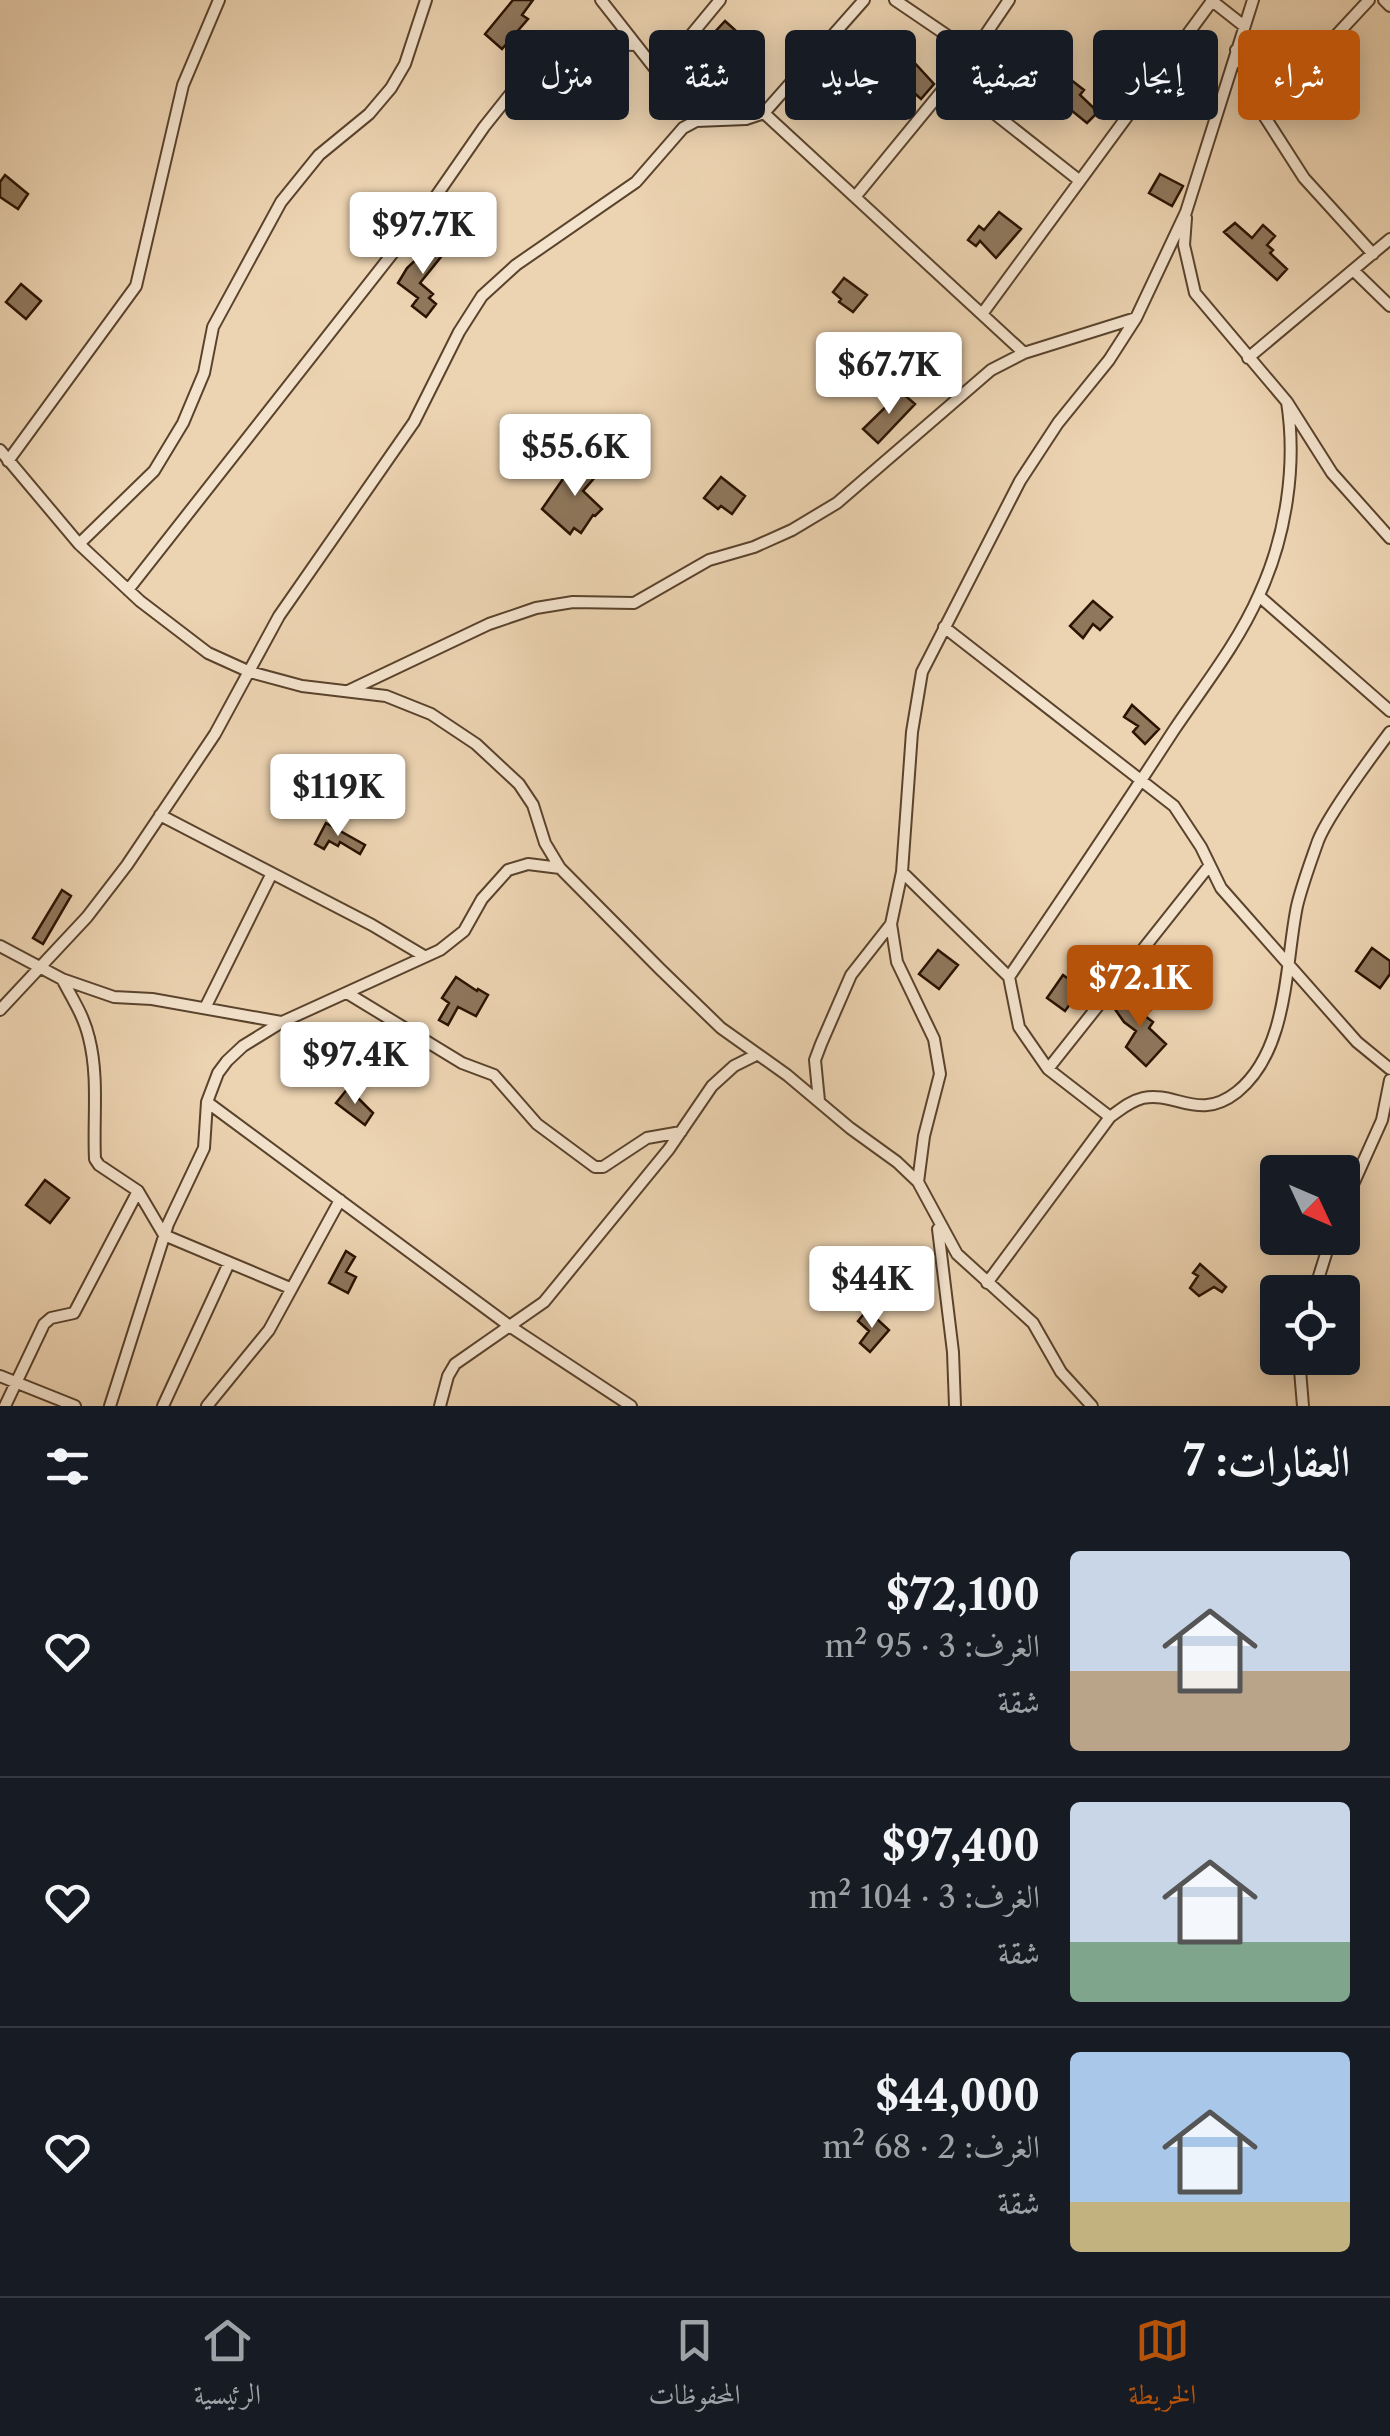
<!DOCTYPE html>
<html lang="ar">
<meta charset="utf-8">
<style>
:root{--surface:#171b24;--page:#20242c;--text:#f1f3f6;--muted:#9ea1a6;--line:#363941;--accent:#b45309}
body{margin:0;font-family:"Libre Caslon Text",Amiri,serif;background:var(--page);color:var(--text);direction:rtl;height:100vh;display:flex;flex-direction:column;font-size:38px;white-space:nowrap}
*{box-sizing:border-box;margin:0}
p{font-size:32px;color:var(--muted)}
.icon{flex:none;width:55px;height:55px;fill:none;stroke:currentColor;stroke-width:2;stroke-linecap:round;stroke-linejoin:round}
.map{position:relative;height:1406px;overflow:hidden;direction:ltr}
.sheet{display:flex;flex-direction:column;background:var(--surface);flex:1}
.sheet>*{flex:none}
.guide{position:absolute;left:30px;top:30px;width:1330px;height:90px;direction:rtl;display:flex;gap:20px}
.needle{width:65px;rotate:134deg}
.buttons{position:absolute;left:1260px;top:1155px;display:grid;gap:20px}
.buttons a{display:grid;place-items:center;width:100px;height:100px;border-radius:10px;background:var(--surface);box-shadow:0 5px 25px #0003;font-size:50px}
.price{position:absolute;translate:-50% -85px;padding:0 22px;border-radius:10px;background:#fff;color:#222;font-size:32px;line-height:65px;filter:drop-shadow(0 2px 5px #0008)}
.price::after{content:'';position:absolute;left:50%;top:60px;width:30px;height:22px;margin-left:-15px;background:inherit;clip-path:polygon(0 0,100% 0,50% 100%)}
.price.selected{background:var(--accent);color:#fff}
ul{padding:0;list-style:none}
li{display:flex;align-items:center;gap:30px;height:250px;padding:0 40px}
li+li{border-top:2px solid var(--line)}
li span{display:grid;place-items:center;flex:none;width:280px;height:200px;border-radius:10px;color:#555}
li>.icon{margin-inline-start:auto}
span .icon{width:120px;height:120px;fill:#fffc;stroke-width:1}
li b{font-size:42px}
h2{display:flex;justify-content:space-between;align-items:center;height:120px;padding:0 40px;font-size:42px}
.pill{padding:0 35px;border-radius:10px;background:var(--surface);box-shadow:0 5px 25px #0003;font-size:35px;line-height:90px}
.pill.selected{background:var(--accent);color:#fff}
.dock{display:flex;justify-content:space-around;align-items:center;height:140px;border-top:2px solid var(--line);background:var(--surface);font-size:28px;color:var(--muted)}
.dock a{display:grid;justify-items:center;gap:5px}
.dock .selected{color:var(--accent)}
.map>svg:first-child{display:block}
</style>
<div class="map">
<svg width="1390" height="1406" viewBox="0 0 1390 1406">
<rect width="100%" height="100%" fill="#ecd3b1"/>
<filter id="stains"><feTurbulence type="fractalNoise" baseFrequency=".002" numOctaves="4"/><feColorMatrix values="0 0 0 0 .2 0 0 0 0 .09 0 0 0 0 .02 0 0 0 .5 -.17"/></filter>
<radialGradient id="worn" r=".72"><stop offset=".6" stop-color="#630" stop-opacity="0"/><stop offset="1" stop-color="#630" stop-opacity=".3"/></radialGradient>
<path fill="#8f775c" stroke="#2a1300" stroke-width="2.5" d="M513 0H533L522 15 528 19 502 49 485 34Z
M725 21 744 38 726 57 718 50 724 44 713 34Z
M912 60 934 84 921 99 903 83 901 86 893 79Z
M1066 76 1084 90 1080 95 1098 112 1087 123 1050 93Z
M1160 174 1183 186 1172 206 1149 193Z
M5 175 28 194 18 209 0 197V182Z
M999 212 1021 229 996 258 980 241 976 246 968 240 979 226 984 230Z
M1235 223 1252 238 1263 225 1275 236 1267 245 1273 250 1270 253 1287 269 1277 280 1224 232Z
M438 239 449 247 420 283 433 294 429 298 436 304 426 317 412 306 418 298 398 283 407 268Z
M844 278 867 295 853 312 839 302 841 299 833 292Z
M21 284 41 301 26 319 6 302Z
M901 392 915 404 878 443 863 429Z
M590 456 603 468 583 491 602 509 595 516 593 515 581 533 574 528 570 534 542 509 565 476 569 479Z
M721 477 745 496 732 514 721 506 718 509 704 498Z
M1093 601 1112 617 1100 630 1093 624 1083 638 1070 626Z
M1132 705 1159 729 1145 744 1133 732 1138 726 1124 717Z
M326 823 365 845 360 854 340 842 338 846 329 841 324 849 315 844Z
M62 890 71 896 43 944 33 938Z
M1095 947 1107 958 1088 980 1091 982 1084 992 1081 989 1065 1011 1047 998 1063 975 1070 980Z
M1372 948 1390 961V974L1380 988 1356 971Z
M938 950 958 965 939 989 919 974Z
M1157 955 1179 975 1165 991 1157 984 1153 988 1139 975Z
M456 977 477 991 478 989 488 995 476 1016 458 1007 448 1025 439 1020 449 1003 442 998Z
M1124 995 1136 1007 1143 1000 1152 1008 1145 1016 1153 1022 1149 1028 1166 1044 1146 1066 1126 1047 1136 1031 1124 1022 1112 1005Z
M348 1088 373 1113 365 1125 336 1103Z
M45 1180 69 1198 50 1223 26 1205Z
M346 1251 355 1257 346 1272 356 1277 348 1293 329 1283Z
M1200 1264 1226 1287 1222 1292 1214 1287 1199 1296 1190 1288 1198 1276 1193 1273Z
M867 1310 889 1330 870 1352 860 1343 869 1331 858 1321Z"/>
<g fill="none" stroke-linecap="round" stroke-linejoin="round">
<defs>
<path id="street" d="M601 0 696 121
M895 0 973 53
M1211 0 1244 26
M1384 0 1390 6
M687 42 1024 353
M1236 50 1263 114 1304 178 1373 254
M658 75 720 0
M952 80 1080 181
M1263 114 1369 0
M855 197 973 53 1009 0
M1186 218 1184 245 1195 293 1287 402 1332 473 1390 538
M1353 270 1390 306
M982 314 1212 1
M1248 358 1390 239
M0 450 79 544 140 601 208 653 250 672 302 686 386 696 431 714 476 744 519 784 533 805 545 843 560 868 660 969 721 1028 787 1075 850 1128 897 1162 918 1182 957 1254 1033 1323 1061 1372 1092 1406
M8 461 136 286 183 85 219 0
M79 544 154 471 183 423 204 373 213 327 281 202 319 155 369 114 391 88 405 64 426 0
M128 590 425 212 484 127 539 58 571 43 636 45
M1259 596 1390 711
M944 627 1174 806 1201 847 1221 888 1357 1042 1390 1069
M350 690 489 624 536 608 573 602 634 603 709 560 754 547 792 530 837 503 991 370 1024 353 1136 318
M160 815 372 925 424 956
M902 872 1009 977 1019 1027 1048 1069 1110 1117
M0 946 62 979 114 997 152 999 281 1022
M1009 977C1065 895 1120 813 1174 730 1203 687 1238 643 1259 595 1286 537 1297 465 1287 402
M62 979C72 998 84 1016 89 1038 99 1077 93 1119 95 1159L99 1165 138 1191 164 1235 290 1288
M347 993 462 1063 494 1075 537 1124 595 1167H603L647 1138 681 1132
M205 1008 271 875
M0 1010 87 917 127 865 215 734 279 616 414 422 459 332 482 296 516 265 636 182 683 128 696 121 746 119 764 113 864 0
M1048 1069 1209 866
M819 1101 815 1060 821 1044 851 975 891 924
M207 1102 511 1327 631 1406
M918 1182 924 1136 940 1074 934 1039 897 962 891 924 902 872 912 732 922 672 1020 481 1058 423 1109 360 1136 318 1186 212 1253 0
M1342 1209 1382 1120 1390 1080
M938 1229 953 1352 955 1406
M987 1283 1110 1117C1120 1110 1130 1101 1143 1098 1176 1091 1199 1122 1237 1092 1289 1050 1285 964 1297 906 1302 885 1311 861 1318 841 1328 815 1372 756 1390 732
M1314 1292 1331 1238
M1299 1358 1303 1406
M0 1376 75 1406
M5 1406 44 1324 51 1318 74 1313 138 1191
M110 1406 168 1224 204 1148 207 1102 218 1073 227 1061 243 1046 282 1022 440 950 464 931 482 899 508 870 528 864 560 868
M163 1406 229 1263
M207 1406 269 1330 340 1200
M440 1406 448 1376 455 1364 544 1302 669 1149 712 1086 734 1066 756 1055"/>
</defs>
<use href="#street" stroke="#5a432c" stroke-width="14"/>
<use href="#street" stroke="#f3e2cc" stroke-width="10"/>
</g>
<rect width="100%" height="100%" filter="url(#stains)"/>
<rect width="100%" height="100%" fill="url(#worn)"/>
</svg>
<div class="buttons">
<a><svg class="needle" viewBox="-14 -14 28 28"><path d="M0-13l5 13h-10z" fill="#e53935"/><path d="M0 13l5-13h-10z" fill="#9ea1a6"/></svg></a>
<a><svg class="icon" aria-label="locate" viewBox="0 0 24 24"><circle cx="12" cy="12" r="6"/><path d="M12 2v4M12 18v4M2 12h4M18 12h4"/></svg></a>
</div>
<b class="price" style="left:423px;top:277px">$97.7K</b>
<b class="price" style="left:889px;top:417px">$67.7K</b>
<b class="price" style="left:575px;top:499px">$55.6K</b>
<b class="price" style="left:338px;top:839px">$119K</b>
<b class="price selected" style="left:1140px;top:1030px">$72.1K</b>
<b class="price" style="left:355px;top:1107px">$97.4K</b>
<b class="price" style="left:872px;top:1331px">$44K</b>
<div class="guide">
<a class="pill selected">شراء</a>
<a class="pill">إيجار</a>
<a class="pill">تصفية</a>
<a class="pill">جديد</a>
<a class="pill">شقة</a>
<a class="pill">منزل</a>
</div>
</div>
<section class="sheet">
<h2>العقارات: 7<svg class="icon" aria-label="filters" viewBox="0 0 24 24"><path d="M4 7h16M4 17h16"/><circle cx="9" cy="7" r="2"/><circle cx="15" cy="17" r="2"/></svg></h2>
<ul>
<li><span style="background:linear-gradient(#c9d6e8 60%,#b9a48a 0)"><svg class="icon" aria-label="home" viewBox="0 0 24 24"><path d="M3 11l9-7 9 7M6 9v11h12V9"/></svg></span><div><b>$72,100</b><p>الغرف: 3 · 95 m²</p><p>شقة</p></div><svg class="icon" aria-label="heart" viewBox="0 0 24 24"><path d="M12 20l-8-8c-3-5 5-10 8-4 3-6 11-1 8 4z"/></svg></li>
<li><span style="background:linear-gradient(#c9d6e8 70%,#7fa58c 0)"><svg class="icon" aria-label="home" viewBox="0 0 24 24"><path d="M3 11l9-7 9 7M6 9v11h12V9"/></svg></span><div><b>$97,400</b><p>الغرف: 3 · 104 m²</p><p>شقة</p></div><svg class="icon" aria-label="heart" viewBox="0 0 24 24"><path d="M12 20l-8-8c-3-5 5-10 8-4 3-6 11-1 8 4z"/></svg></li>
<li><span style="background:linear-gradient(#a9c7e8 75%,#c2b280 0)"><svg class="icon" aria-label="home" viewBox="0 0 24 24"><path d="M3 11l9-7 9 7M6 9v11h12V9"/></svg></span><div><b>$44,000</b><p>الغرف: 2 · 68 m²</p><p>شقة</p></div><svg class="icon" aria-label="heart" viewBox="0 0 24 24"><path d="M12 20l-8-8c-3-5 5-10 8-4 3-6 11-1 8 4z"/></svg></li>
</ul>
</section>
<nav class="dock">
<a class="selected"><svg class="icon" aria-label="map" viewBox="0 0 24 24"><path d="M3 6l6-2 6 2 6-2v14l-6 2-6-2-6 2zM9 4v14M15 6v14"/></svg>الخريطة</a>
<a><svg class="icon" aria-label="saved" viewBox="0 0 24 24"><path d="M7 4h10v16l-5-4-5 4z"/></svg>المحفوظات</a>
<a><svg class="icon" aria-label="home" viewBox="0 0 24 24"><path d="M3 11l9-7 9 7M6 9v11h12V9"/></svg>الرئيسية</a>
</nav>
